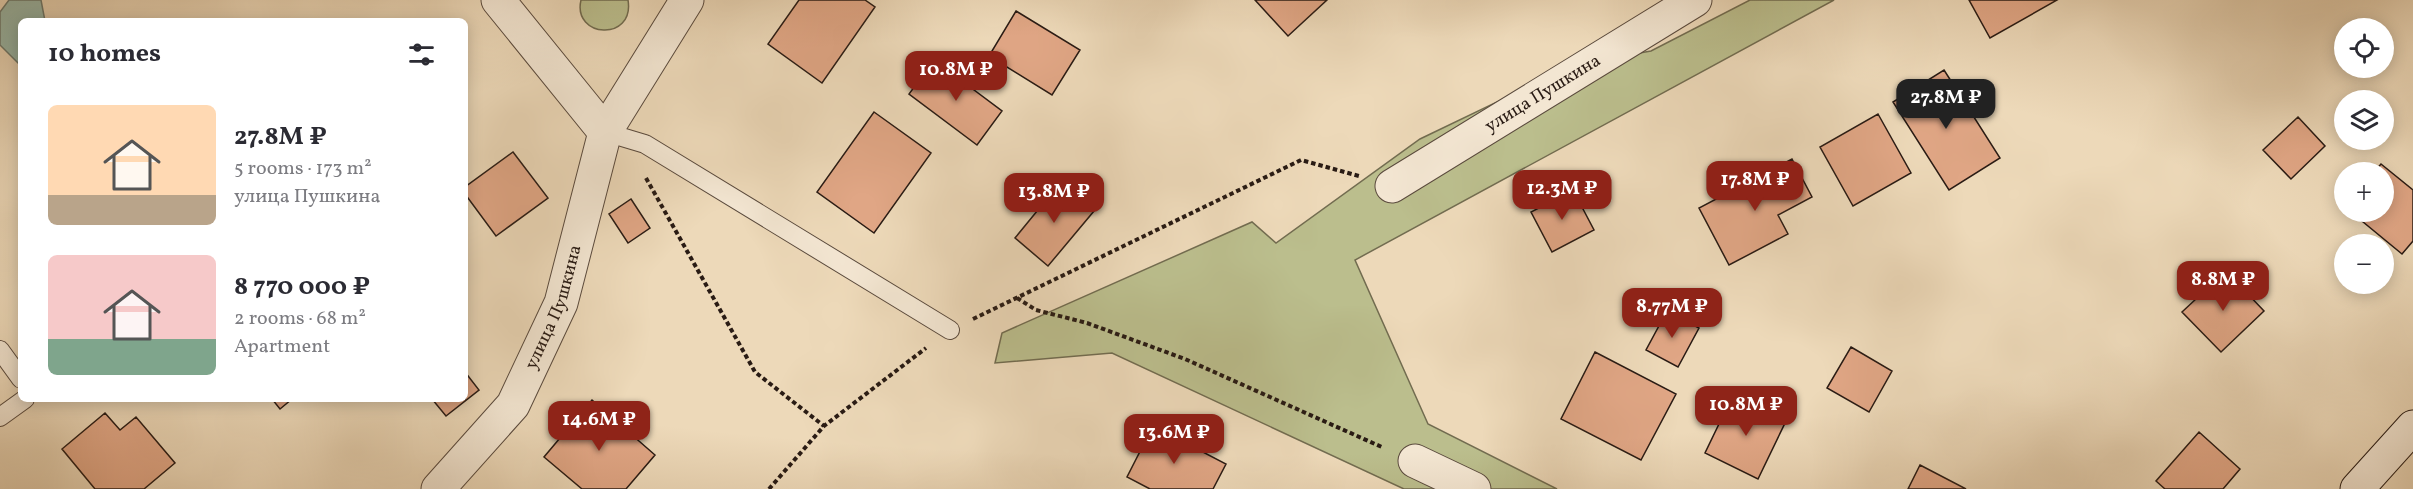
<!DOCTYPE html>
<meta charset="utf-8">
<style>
:root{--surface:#fff;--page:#f2f2f3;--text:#2b2b33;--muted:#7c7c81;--accent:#8f2418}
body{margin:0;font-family:Vollkorn,serif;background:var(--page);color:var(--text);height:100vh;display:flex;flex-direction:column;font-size:22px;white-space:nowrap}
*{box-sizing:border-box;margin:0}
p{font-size:20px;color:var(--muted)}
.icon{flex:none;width:33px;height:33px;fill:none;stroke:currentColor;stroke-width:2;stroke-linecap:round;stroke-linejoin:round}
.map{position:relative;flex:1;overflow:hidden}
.panel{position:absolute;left:18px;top:18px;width:450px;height:384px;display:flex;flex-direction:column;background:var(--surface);border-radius:9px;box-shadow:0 3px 15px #0003}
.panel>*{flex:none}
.controls{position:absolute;left:2334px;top:18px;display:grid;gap:12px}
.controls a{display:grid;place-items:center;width:60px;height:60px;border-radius:50%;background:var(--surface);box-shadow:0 3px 15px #0003;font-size:30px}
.price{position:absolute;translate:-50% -51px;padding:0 14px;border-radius:12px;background:var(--accent);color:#fff;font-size:20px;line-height:39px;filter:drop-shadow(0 2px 3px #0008)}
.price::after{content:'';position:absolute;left:50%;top:36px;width:18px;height:14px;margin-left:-9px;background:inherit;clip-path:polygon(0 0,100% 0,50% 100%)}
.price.on{background:#222;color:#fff}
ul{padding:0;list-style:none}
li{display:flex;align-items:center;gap:18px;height:150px;padding:0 30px}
li span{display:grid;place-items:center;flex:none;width:168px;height:120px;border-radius:9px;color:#555}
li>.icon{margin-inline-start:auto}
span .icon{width:72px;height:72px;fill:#fffc;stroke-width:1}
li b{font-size:26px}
h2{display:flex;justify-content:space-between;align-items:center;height:72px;padding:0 30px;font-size:26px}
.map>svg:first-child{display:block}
</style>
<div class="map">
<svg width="2413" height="489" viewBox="0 0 2413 489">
<rect width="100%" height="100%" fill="#edd9b9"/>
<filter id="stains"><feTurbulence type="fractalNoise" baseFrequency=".00333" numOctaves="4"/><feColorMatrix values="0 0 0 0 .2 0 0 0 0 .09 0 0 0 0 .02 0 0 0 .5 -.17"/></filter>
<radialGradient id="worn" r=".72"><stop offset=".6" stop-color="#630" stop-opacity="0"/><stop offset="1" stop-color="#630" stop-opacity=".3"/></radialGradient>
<path fill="#bbbe8d" stroke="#726c50" stroke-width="1.5" d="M581 0H628C635 42 572 38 581 0Z
M1750 0H1834L1355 260 1428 424 1557 489H1404L1112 353 995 363 1002 333 1252 222 1276 243 1420 139 1576 64 1651 51Z"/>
<path fill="#9abaab" stroke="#6d7a6f" stroke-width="1.5" d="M9 0H41L45 21H21V66L0 45V12Z"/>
<path fill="#e0a685" stroke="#291b14" stroke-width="1.5" d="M799 0H865L875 7 822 83 768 44Z
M1255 0H1327L1288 36Z
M1969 0H2057L1990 38Z
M1016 11 1080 50 1052 95 989 56Z
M934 60 1002 111 977 145 909 94Z
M1944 70 2000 158 1949 190 1893 102Z
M874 112 931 153 874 233 817 192Z
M1878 114 1911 173 1853 206 1820 147Z
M2298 117 2325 146 2291 179 2263 150Z
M513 152 548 198 496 236 465 194V187Z
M1792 159 1812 197 1778 215 1788 234 1729 265 1699 208Z
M2381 164 2413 190V241L2402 254 2351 212H2384V172H2374Z
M1060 183 1094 211 1048 266 1015 238Z
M1573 190 1594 230 1552 252 1531 212Z
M631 199 650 228 628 243 609 214Z
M2226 271 2264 311 2221 352 2182 312Z
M1667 311 1699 328 1678 367 1646 350Z
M1851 347 1892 371 1869 412 1827 388Z
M1595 352 1676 394 1641 460 1561 419Z
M465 372 479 390 446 416 432 399H465Z
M1733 395 1786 421 1758 479 1705 453Z
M272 399H292L280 409Z
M592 400 655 455 626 489H582L544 457Z
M105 413 120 430 136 417 175 463 144 489H95L62 449Z
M1153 426 1226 464 1213 489H1150L1127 477Z
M2199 432 2240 469 2223 489H2165L2156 481Z
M1920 465 1966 489H1908Z"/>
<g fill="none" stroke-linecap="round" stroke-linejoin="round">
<defs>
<path id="lane" d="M605 132 645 144 950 330
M0 350 21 379
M0 417 25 399"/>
<g id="street">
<path d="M498 0 605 132"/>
<path id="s1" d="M1392 186 1695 0"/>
<path d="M1415 461 1474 489"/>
<path id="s2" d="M438 489 513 405 561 303 605 132 687 0"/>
</g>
<path id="secondary" d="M2357 489 2413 427"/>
</defs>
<use href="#lane" stroke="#5a4a3d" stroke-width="20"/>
<use href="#street" stroke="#5a4a3d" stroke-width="35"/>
<use href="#secondary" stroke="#291b14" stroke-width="35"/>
<path stroke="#291b14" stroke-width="4" stroke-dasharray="4.5 3" stroke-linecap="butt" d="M646 178 755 372 824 426
M1017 298 1036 310 1087 323 1185 359 1384 448
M973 319 1301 160 1359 176
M769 489 824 426 926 348"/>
<use href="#lane" stroke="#f3e6d2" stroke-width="18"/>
<use href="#street" stroke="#f3e6d2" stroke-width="33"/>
<use href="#secondary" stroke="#f3e6d2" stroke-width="33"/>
</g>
<g text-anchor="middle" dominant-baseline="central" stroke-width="4.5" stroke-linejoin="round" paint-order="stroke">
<g font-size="18" fill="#291b14" stroke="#f3e6d2">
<text stroke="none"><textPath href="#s1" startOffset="177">улица Пушкина</textPath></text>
<text stroke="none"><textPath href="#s2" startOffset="219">улица Пушкина</textPath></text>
</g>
</g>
<rect width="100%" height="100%" filter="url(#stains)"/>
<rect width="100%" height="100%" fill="url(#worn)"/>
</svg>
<div class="controls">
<a><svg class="icon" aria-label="locate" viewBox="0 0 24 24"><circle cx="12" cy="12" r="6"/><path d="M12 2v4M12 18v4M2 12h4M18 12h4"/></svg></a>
<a><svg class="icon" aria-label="layers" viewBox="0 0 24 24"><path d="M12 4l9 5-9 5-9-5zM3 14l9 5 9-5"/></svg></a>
<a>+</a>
<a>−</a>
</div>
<b class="price" style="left:956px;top:102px">10.8M ₽</b>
<b class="price on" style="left:1946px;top:130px">27.8M ₽</b>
<b class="price" style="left:1755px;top:212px">17.8M ₽</b>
<b class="price" style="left:1562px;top:221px">12.3M ₽</b>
<b class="price" style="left:1054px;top:224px">13.8M ₽</b>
<b class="price" style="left:2223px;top:312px">8.8M ₽</b>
<b class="price" style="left:1672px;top:339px">8.77M ₽</b>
<b class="price" style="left:1746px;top:437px">10.8M ₽</b>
<b class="price" style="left:599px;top:452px">14.6M ₽</b>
<b class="price" style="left:1174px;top:465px">13.6M ₽</b>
<section class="panel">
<h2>10 homes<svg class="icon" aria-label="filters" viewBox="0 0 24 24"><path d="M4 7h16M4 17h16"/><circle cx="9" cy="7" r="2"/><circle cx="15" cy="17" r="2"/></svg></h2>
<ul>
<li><span style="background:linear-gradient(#ffd9b3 75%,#b9a48a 0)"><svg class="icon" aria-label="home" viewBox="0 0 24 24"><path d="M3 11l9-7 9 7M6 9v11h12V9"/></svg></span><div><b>27.8M ₽</b><p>5 rooms · 173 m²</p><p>улица Пушкина</p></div></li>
<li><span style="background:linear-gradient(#f6c9c9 70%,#7fa58c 0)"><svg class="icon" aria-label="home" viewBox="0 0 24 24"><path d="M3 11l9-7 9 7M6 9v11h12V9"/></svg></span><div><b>8 770 000 ₽</b><p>2 rooms · 68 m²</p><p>Apartment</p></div></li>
</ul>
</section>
</div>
